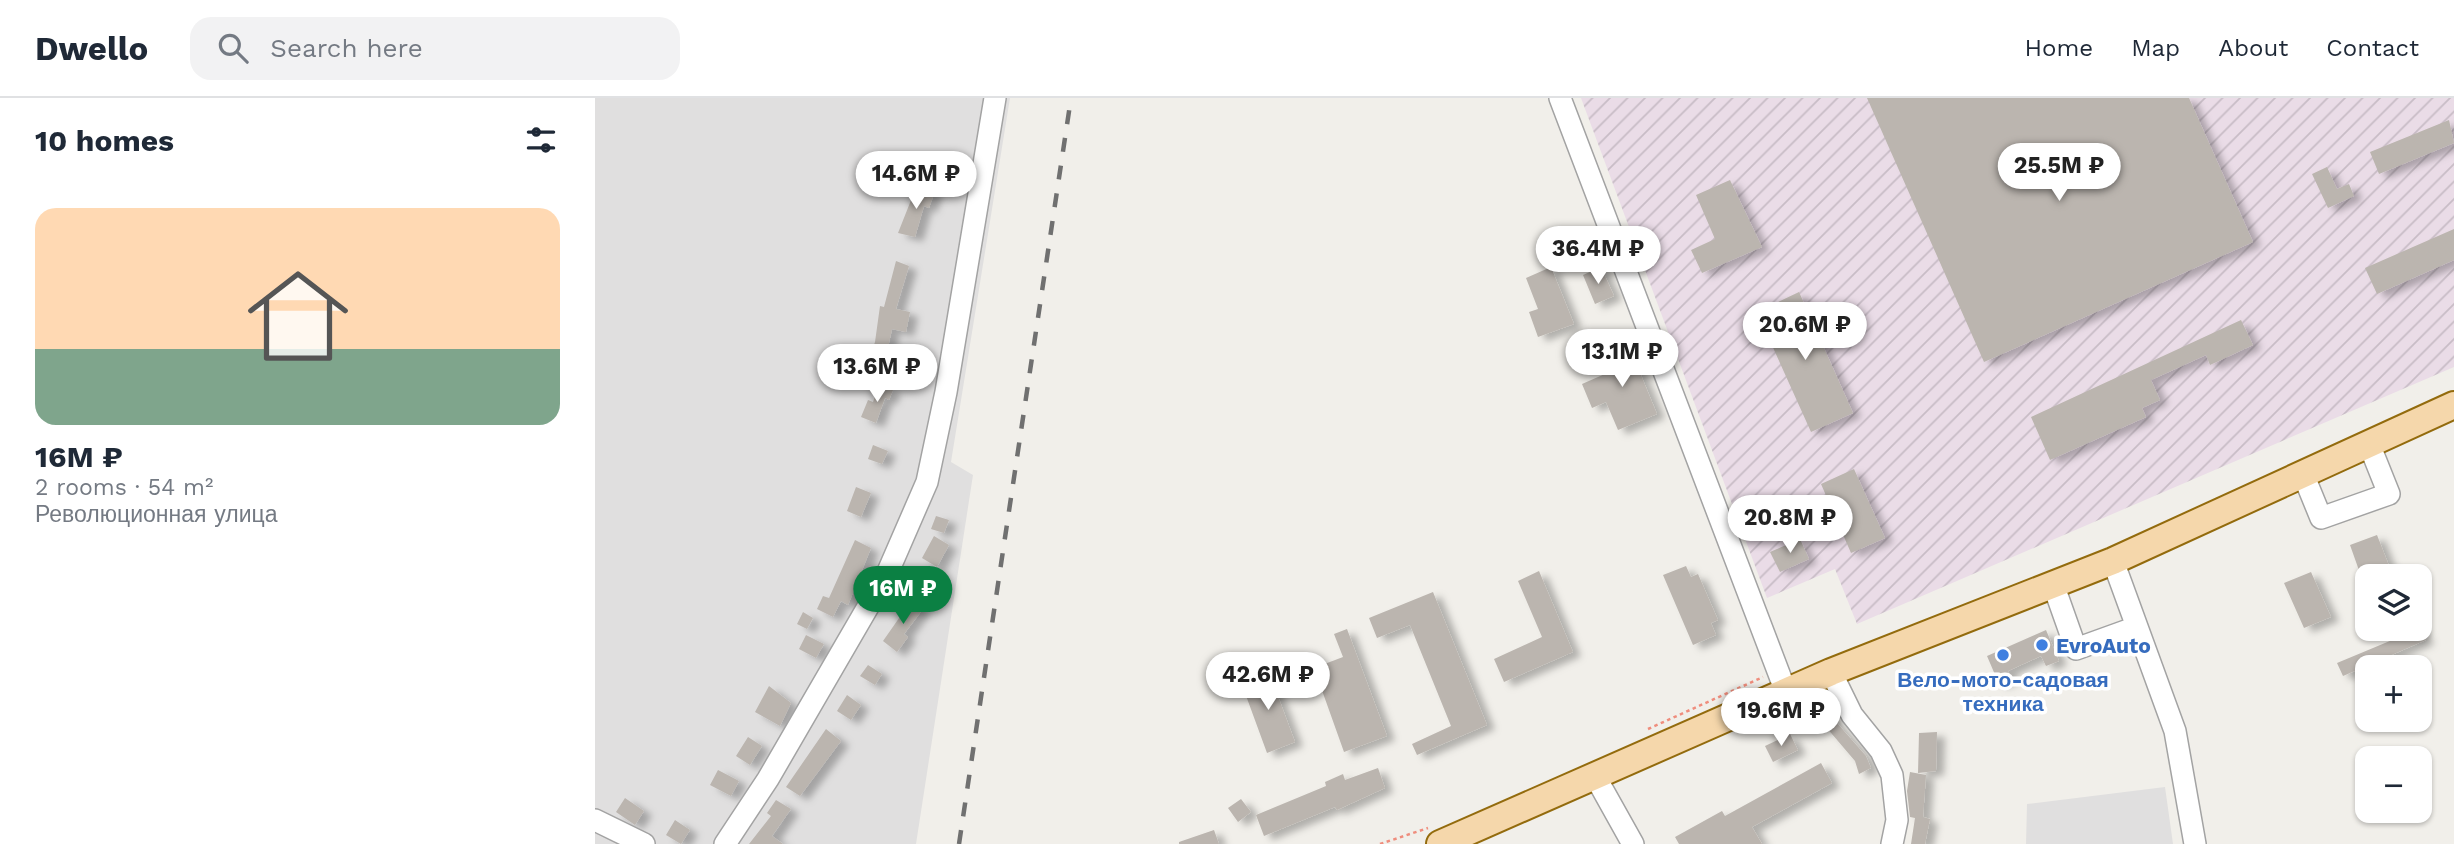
<!DOCTYPE html>
<meta charset="utf-8">
<style>
:root{--surface:#fff;--page:#f2f2f3;--text:#1f2937;--muted:#747a83;--line:#e0e1e3;--accent:#0b8043}
body{margin:0;font-family:"Work Sans",sans-serif;background:var(--page);color:var(--text);height:100vh;display:flex;flex-direction:column;font-size:26px;white-space:nowrap}
*{box-sizing:border-box;margin:0}
p{font-size:23px;color:var(--muted)}
.icon{flex:none;width:38px;height:38px;fill:none;stroke:currentColor;stroke-width:2;stroke-linecap:round;stroke-linejoin:round}
.map{position:relative;flex:1;overflow:hidden}
.sheet{display:flex;flex-direction:column;background:var(--surface);width:595px}
.sheet>*{flex:none}
.buttons{position:absolute;left:1760px;top:466px;display:grid;gap:14px}
.buttons a{display:grid;place-items:center;width:77px;height:77px;border-radius:14px;background:var(--surface);box-shadow:0 2px 5px #0004;font-size:35px}
.price{position:absolute;translate:-50% -60px;padding:0 16px;border-radius:24px;background:#fff;color:#222;font-size:23px;line-height:46px;filter:drop-shadow(0 2px 4px #0008)}
.price::after{content:'';position:absolute;left:50%;top:42px;width:21px;height:16px;margin-left:-10px;background:inherit;clip-path:polygon(0 0,100% 0,50% 100%)}
.price.current{background:var(--accent);color:#fff}
ul{padding:0;list-style:none}
li{display:grid;align-content:center;gap:14px;height:371px;padding:0 35px}
li span{display:grid;place-items:center;height:217px;border-radius:21px;color:#555}
li>.icon{margin-inline-start:auto}
span .icon{width:126px;height:126px;fill:#fffc;stroke-width:1}
li b{font-size:30px}
h2{display:flex;justify-content:space-between;align-items:center;height:84px;padding:0 35px;font-size:30px}
header{display:flex;align-items:center;gap:42px;box-sizing:border-box;height:98px;padding:0 35px;background:var(--surface);border-bottom:2px solid var(--line)}
header strong{font-size:33px}
nav{display:flex;gap:38px;margin-inline-start:auto;font-size:24px}
.search{width:490px;height:63px;background:var(--page);display:flex;align-items:center;gap:18px;box-sizing:border-box;padding:0 24px;border-radius:21px;color:var(--muted);font-size:26px}
main{display:flex;flex:1;min-height:0}
.map>svg:first-child{display:block}
</style>
<header>
<strong>Dwello</strong>
<div class="search"><svg class="icon" aria-label="search" viewBox="0 0 24 24"><circle cx="10" cy="10" r="6"/><path d="M15 15l6 6"/></svg>Search here</div>
<nav><a>Home</a><a>Map</a><a>About</a><a>Contact</a></nav>
</header>
<main>
<section class="sheet">
<h2>10 homes<svg class="icon" aria-label="filters" viewBox="0 0 24 24"><path d="M4 7h16M4 17h16"/><circle cx="9" cy="7" r="2"/><circle cx="15" cy="17" r="2"/></svg></h2>
<ul>
<li><span style="background:linear-gradient(#ffd9b3 65%,#7fa58c 0)"><svg class="icon" aria-label="home" viewBox="0 0 24 24"><path d="M3 11l9-7 9 7M6 9v11h12V9"/></svg></span><div><b>16M ₽</b><p>2 rooms · 54 m²</p><p>Революционная улица</p></div></li>
</ul>
</section>
<div class="map">
<svg width="1859" height="746" viewBox="0 0 1859 746">
<defs>
<pattern id="industrial-furrows" width="10" height="10" patternUnits="userSpaceOnUse" patternTransform="scale(1.75)"><rect width="10" height="10" fill="#eadce7"/><path d="M-1 1l2-2M0 10L10 0M9 11l2-2" fill="none" stroke="#c8bcc6"/></pattern>
<filter id="shadow"><feDropShadow dx="8" dy="4.5" stdDeviation="3.5" flood-color="#0004"/></filter>
</defs>
<rect width="100%" height="100%" fill="#f1efea"/>
<path fill="#e0dfdf" d="M0 0H415L356 364 378 377 321 746H0Z
M1570 689 1578 746H1431L1432 706Z"/>
<path fill="url(#industrial-furrows)" d="M986 0H1859V269L1262 526 1240 471 1172 500Z"/>
<path fill="#bbb5af" filter="url(#shadow)" d="M1272 0H1594L1658 144 1389 264Z
M1854 22 1859 45 1784 76 1775 54Z
M1732 69 1742 91 1754 86 1759 98 1733 110 1717 76Z
M1135 82 1167 149 1107 175 1096 152 1120 141 1101 97Z
M322 87 340 93 334 110 329 108 320 139 303 135Z
M1859 131V162L1782 196 1770 170Z
M301 163 314 168 301 211 315 214 311 234 297 231 290 263 300 266 295 284 269 276 280 244 285 208 289 209Z
M956 169 979 226 943 239 934 214 943 211 931 180Z
M1006 169 1019 198 1000 206 988 177Z
M1204 194 1258 315 1216 334 1162 214Z
M1646 222 1658 247 1615 267 1611 257 1556 282 1565 302 1547 310 1551 319 1455 362 1436 319Z
M1031 241 1062 316 1023 332 1011 304 997 310 987 286 1019 272 1010 250Z
M284 287 298 292 294 302 290 300 281 325 266 319 273 302 278 304Z
M278 347 293 353 287 366 273 361Z
M1259 371 1290 440 1256 455 1226 386Z
M261 389 276 395 266 419 252 413Z
M341 418 354 422 349 435 336 431Z
M1782 437 1798 478H1766L1755 447Z
M339 438 354 447 342 469 327 460Z
M1205 441 1214 461 1185 474 1175 454Z
M260 442 276 450 253 507 246 503 238 519 222 511 228 498 234 500Z
M1091 468 1096 479 1103 476 1123 522 1116 525 1121 537 1098 547 1068 477Z
M944 473 978 554 909 584 899 561 947 539 923 483Z
M1716 474 1736 519 1709 530 1689 485Z
M838 494 892 627 822 657 817 646 856 628 815 527 782 540 774 520Z
M314 501 328 511 309 536 313 539 302 554 288 543 309 513 306 511Z
M208 514 218 520 212 531 202 526Z
M1826 530 1831 542 1748 578 1742 565Z
M752 531 792 638 749 654 719 570 748 559 739 536Z
M1451 532 1464 563 1451 568 1446 558 1413 573 1416 580 1404 586 1392 558Z
M211 537 229 546 221 560 204 551Z
M273 567 287 576 280 587 265 578Z
M674 574 700 644 672 655 646 584Z
M174 588 196 605 185 628 160 614Z
M252 597 266 607 256 622 242 613Z
M1235 617 1271 658 1276 670 1264 676 1260 663 1225 622Z
M231 631 246 643 205 698 191 689Z
M1342 634 1341 673 1323 675 1324 635Z
M1195 636 1203 652 1178 664 1170 648Z
M153 639 167 648 155 667 141 658Z
M1226 665 1237 685 1157 729 1167 746H1084L1080 739 1127 713 1130 718Z
M783 670 790 690 742 712 740 709 669 738 661 717 731 688 730 684 748 676 750 682Z
M123 672 144 683 136 698 115 687Z
M1315 674 1331 677 1328 719 1335 721 1330 746H1316L1320 720 1315 719 1312 693Z
M30 700 49 713 40 727 21 714Z
M646 701 656 714 643 724 633 710Z
M181 702 196 711 177 738 188 746H154L176 718 172 715Z
M80 722 95 732 86 746 71 737Z
M619 732 624 746H584V744Z"/>
<g fill="none" stroke-linecap="round" stroke-linejoin="round">
<defs>
<path id="minor" d="M965 0 1191 594
M1708 376 1726 420 1794 396 1774 346
M1518 463 1580 633 1600 746
M1458 486 1481 551 1542 529
M1236 574 1257 617 1286 653 1297 677 1302 722 1297 746
M1000 678 1038 746
M0 722 49 746
M130 746 173 681 292 476 332 384 351 294 400 0"/>
<path id="major" d="M845 746 1236 574 1518 463 1859 307"/>
</defs>
<use href="#minor" stroke="#a3a3a3" stroke-width="24"/>
<use href="#major" stroke="#936b0d" stroke-width="30"/>
<path stroke="#ef8d7d" stroke-width="2.5" stroke-dasharray="3.5 3.5" stroke-linecap="butt" d="M1053 631 1168 579
M785 746 833 730"/>
<use href="#minor" stroke="#fff" stroke-width="21"/>
<use href="#major" stroke="#f5d7ab" stroke-width="26"/>
<path stroke="#707070" stroke-width="4.5" stroke-dasharray="14 14" stroke-linecap="butt" d="M364 746 476 0"/>
</g>
<g fill="#3f7fe0" stroke="#fff" stroke-width="2.5">
<circle cx="1447" cy="547" r="7"/>
<circle cx="1408" cy="557" r="7"/>
</g>
<g text-anchor="middle" dominant-baseline="central" stroke-width="7" stroke-linejoin="round" paint-order="stroke">
<g font-size="21" font-weight="bold" fill="#366cbe" stroke="#fff" text-anchor="start">
<text x="1461" y="547">EvroAuto</text>
<text x="1408" y="581" text-anchor="middle">Вело-мото-садовая<tspan x="1408" dy="24">техника</tspan></text>
</g>
</g>
</svg>
<div class="buttons">
<a><svg class="icon" aria-label="layers" viewBox="0 0 24 24"><path d="M12 4l9 5-9 5-9-5zM3 14l9 5 9-5"/></svg></a>
<a>+</a>
<a>−</a>
</div>
<b class="price" style="left:1464px;top:105px">25.5M ₽</b>
<b class="price" style="left:321px;top:113px">14.6M ₽</b>
<b class="price" style="left:1003px;top:188px">36.4M ₽</b>
<b class="price" style="left:1210px;top:264px">20.6M ₽</b>
<b class="price" style="left:1027px;top:291px">13.1M ₽</b>
<b class="price" style="left:282px;top:306px">13.6M ₽</b>
<b class="price" style="left:1195px;top:457px">20.8M ₽</b>
<b class="price current" style="left:308px;top:528px">16M ₽</b>
<b class="price" style="left:673px;top:614px">42.6M ₽</b>
<b class="price" style="left:1186px;top:650px">19.6M ₽</b>
</div>
</main>
